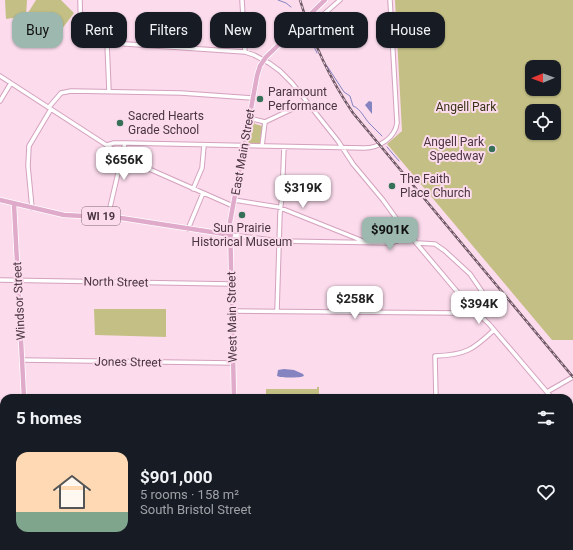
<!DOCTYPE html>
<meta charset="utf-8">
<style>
:root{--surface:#171b24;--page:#242831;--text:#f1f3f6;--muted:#9ea1a6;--line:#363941;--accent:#9db8af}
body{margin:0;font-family:Roboto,sans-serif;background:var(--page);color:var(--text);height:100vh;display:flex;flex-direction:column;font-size:15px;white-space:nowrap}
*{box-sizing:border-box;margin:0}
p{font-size:13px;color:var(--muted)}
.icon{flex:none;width:22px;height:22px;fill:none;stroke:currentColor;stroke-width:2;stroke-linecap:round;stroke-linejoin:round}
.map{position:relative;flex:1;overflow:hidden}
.details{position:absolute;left:0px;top:394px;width:573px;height:156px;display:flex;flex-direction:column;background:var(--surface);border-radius:12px 12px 0 0;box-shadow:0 1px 3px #0004}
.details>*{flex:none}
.banner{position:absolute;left:12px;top:12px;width:549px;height:36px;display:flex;gap:8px}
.needle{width:26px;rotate:269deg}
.buttons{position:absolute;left:525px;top:60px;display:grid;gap:8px}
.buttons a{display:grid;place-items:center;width:36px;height:36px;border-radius:8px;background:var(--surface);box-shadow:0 1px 3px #0004;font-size:20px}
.price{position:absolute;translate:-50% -34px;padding:0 9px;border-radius:8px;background:#fff;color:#222;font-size:13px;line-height:26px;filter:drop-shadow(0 1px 2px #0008)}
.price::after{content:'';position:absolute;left:50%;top:24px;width:12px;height:9px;margin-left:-6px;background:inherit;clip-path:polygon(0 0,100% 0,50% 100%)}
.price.selected{background:var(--accent);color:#111}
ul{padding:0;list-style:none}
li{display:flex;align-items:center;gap:12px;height:100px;padding:0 16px}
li+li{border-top:1px solid var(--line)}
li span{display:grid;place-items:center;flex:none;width:112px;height:80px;border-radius:12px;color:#555}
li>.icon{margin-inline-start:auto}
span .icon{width:48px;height:48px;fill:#fffc;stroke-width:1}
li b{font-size:17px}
h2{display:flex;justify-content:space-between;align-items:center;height:48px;padding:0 16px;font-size:17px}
.pill{padding:0 14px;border-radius:12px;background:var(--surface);box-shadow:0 1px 3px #0004;font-size:14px;line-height:36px}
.pill.selected{background:var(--accent);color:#111}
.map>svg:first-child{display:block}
</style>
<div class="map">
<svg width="573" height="550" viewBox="0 0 573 550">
<rect width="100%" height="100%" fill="#fbdbec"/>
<path fill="#c4c085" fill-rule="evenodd" d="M5 0H27L26 16 36 0H61L74 13 55 38 49 40 26 16 6 19Z
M395 0H573V340H552L387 144 402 131ZM532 67H554V89H532ZM532 111H554V133H532Z
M249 118 254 119 255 124 262 126 261 120 265 121 262 146H244Z
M94 309H166V337L95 335Z
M317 387H319V398H266V389H317Z
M470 546H508L506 550H470Z"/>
<path fill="#8584c1" d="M369 101 372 102V114L365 105Z
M284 369 294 370 303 374 304 376C300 378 281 378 277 376L278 370Z"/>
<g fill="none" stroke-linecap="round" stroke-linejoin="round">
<path stroke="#8584c1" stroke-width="1" d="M278 0 286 3 291 7
M308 34 317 53
M327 66 344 92 350 96 353 106C361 109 364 118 370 124 374 128 378 132 382 136
M387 147 399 161"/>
<defs>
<path id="minor" d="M80 0 81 41 245 52 254 55 269 63 280 71 292 83 338 141 353 164 383 200 401 225 465 301 489 324 552 398
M242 0 245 52
M316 21 340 0
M107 43 109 91
M0 76 131 161 233 206
M0 101 11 83
M49 107 61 93 71 91 181 93 252 98
M249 118 265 122 262 146
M265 122 307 102
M107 145 114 143H127L364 148C379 148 395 138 397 123L390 0
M193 189 202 168 204 145
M234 200 278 207 363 241
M32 208 28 166 29 146 51 109
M108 216 125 143
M188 229 203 193
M231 235 279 241 391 243 400 240 408 233
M417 243 435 244 445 251 470 274 483 293 482 301 476 312
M0 280 231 284
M232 311 459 313 464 311 469 306
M277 311 280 213 282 196 284 147
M22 360 233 363
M547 392 573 377
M436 398 435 356C465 355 473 350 494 330
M0 416 4 415
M569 419 573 424
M71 546V550
M114 546V550
M158 546V550
M213 546 214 550
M314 546 315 550
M442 546 444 550
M236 550 254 546
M404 550 406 546"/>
<path id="major" d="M0 200 64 215 121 218 231 235
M14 204 24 398
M234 398 230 222 257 76 260 66 266 57 325 0
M32 546V550
M254 546 256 550"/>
</defs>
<use href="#minor" stroke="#d4a1be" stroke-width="5.5"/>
<use href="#major" stroke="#fff" stroke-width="6"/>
<use href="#minor" stroke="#fff" stroke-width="3.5"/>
<use href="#major" stroke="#e0aaca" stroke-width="4.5"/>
<defs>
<path id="rail" d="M300 0C312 40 329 78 353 113L573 377"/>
</defs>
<use href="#rail" stroke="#6f5865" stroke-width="2.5"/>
<use href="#rail" stroke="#fbdbec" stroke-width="1" stroke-dasharray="3" stroke-linecap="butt"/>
</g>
<g fill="#377058" stroke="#fbdbec" stroke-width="1.5">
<circle cx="260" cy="99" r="4"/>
<circle cx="120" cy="123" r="4"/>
<circle cx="492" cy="149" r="4"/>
<circle cx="392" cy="186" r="4"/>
<circle cx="242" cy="215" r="4"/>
</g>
<g text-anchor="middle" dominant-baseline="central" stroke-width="4" stroke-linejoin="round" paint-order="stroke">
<rect fill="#fbdbec" stroke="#7f6774" stroke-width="1" x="82" y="207" width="38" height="18" rx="3"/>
<g font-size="11" font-weight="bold" fill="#4a3541">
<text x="101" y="216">WI 19</text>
</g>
<g font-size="12" fill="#4a3541" stroke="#fbdbec" text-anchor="start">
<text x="268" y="92">Paramount<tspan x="268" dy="14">Performance</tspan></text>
<text x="128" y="116">Sacred Hearts<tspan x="128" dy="14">Grade School</tspan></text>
<text x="484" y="142" text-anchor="end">Angell Park<tspan x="484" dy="14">Speedway</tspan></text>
<text x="400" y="179">The Faith<tspan x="400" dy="14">Place Church</tspan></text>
<text x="242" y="228" text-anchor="middle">Sun Prairie<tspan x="242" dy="14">Historical Museum</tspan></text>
</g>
<g font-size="12" fill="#383516" stroke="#fbdbec">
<text x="466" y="107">Angell Park</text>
</g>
<g font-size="12" fill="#4a3541" stroke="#fbdbec">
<text transform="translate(243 152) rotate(-80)">East Main Street</text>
<text transform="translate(116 282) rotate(1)">North Street</text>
<text transform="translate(19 301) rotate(-93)">Windsor Street</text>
<text transform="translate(232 317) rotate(-91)">West Main Street</text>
<text transform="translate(128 362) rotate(1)">Jones Street</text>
</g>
</g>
</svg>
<div class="buttons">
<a><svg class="needle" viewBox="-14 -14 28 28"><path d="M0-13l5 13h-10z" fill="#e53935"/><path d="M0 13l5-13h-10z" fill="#9ea1a6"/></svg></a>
<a><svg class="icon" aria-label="locate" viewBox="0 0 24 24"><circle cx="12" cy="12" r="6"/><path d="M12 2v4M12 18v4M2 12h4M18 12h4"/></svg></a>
</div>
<b class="price" style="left:124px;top:181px">$656K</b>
<b class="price" style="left:303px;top:209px">$319K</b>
<b class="price selected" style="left:390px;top:251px">$901K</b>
<b class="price" style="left:355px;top:320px">$258K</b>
<b class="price" style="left:479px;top:325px">$394K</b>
<div class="banner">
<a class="pill selected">Buy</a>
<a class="pill">Rent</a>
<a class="pill">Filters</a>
<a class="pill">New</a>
<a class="pill">Apartment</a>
<a class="pill">House</a>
</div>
<section class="details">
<h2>5 homes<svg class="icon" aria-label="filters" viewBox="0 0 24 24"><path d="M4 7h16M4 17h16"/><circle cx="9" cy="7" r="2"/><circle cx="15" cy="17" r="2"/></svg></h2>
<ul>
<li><span style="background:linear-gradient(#ffd9b3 75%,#7fa58c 0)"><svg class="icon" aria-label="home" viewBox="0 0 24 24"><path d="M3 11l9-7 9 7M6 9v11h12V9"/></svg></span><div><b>$901,000</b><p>5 rooms · 158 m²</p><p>South Bristol Street</p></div><svg class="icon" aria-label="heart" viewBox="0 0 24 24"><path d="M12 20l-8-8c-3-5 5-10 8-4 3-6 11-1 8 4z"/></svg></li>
</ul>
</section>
</div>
